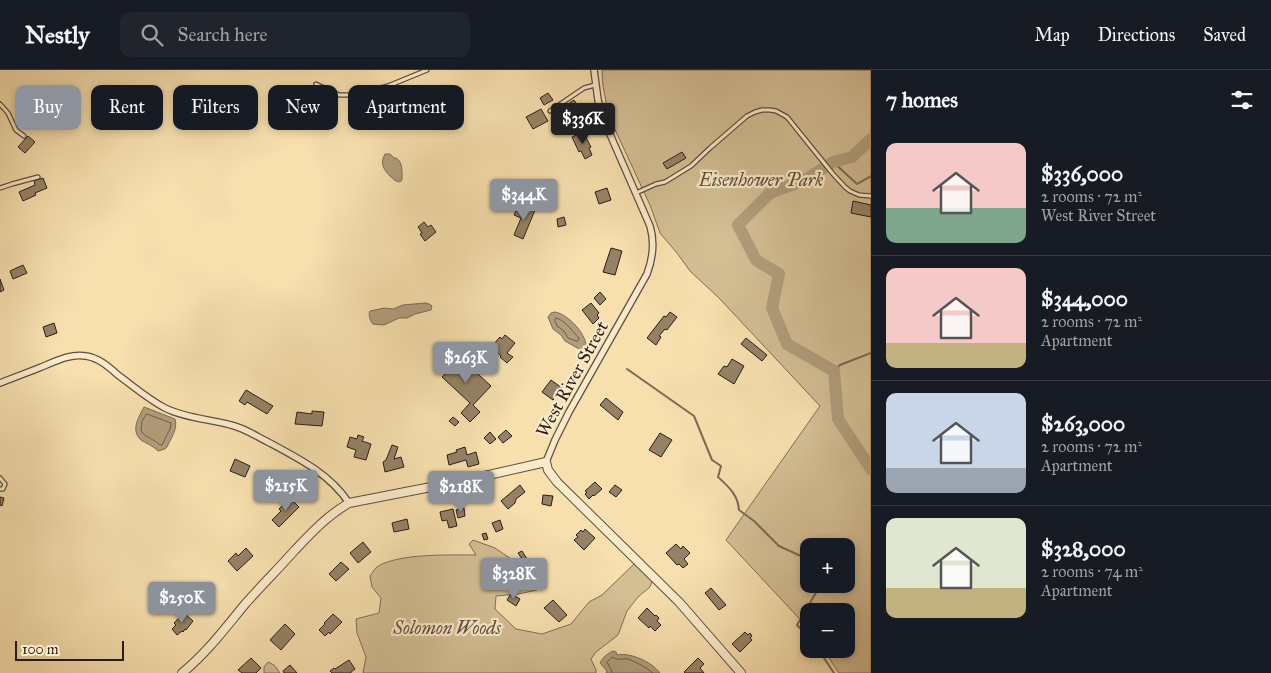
<!DOCTYPE html>
<meta charset="utf-8">
<style>
:root{--surface:#171b24;--page:#20242c;--text:#f1f3f6;--muted:#9ea1a6;--line:#363941;--accent:#8c9099}
body{margin:0;font-family:"IM FELL Great Primer",serif;background:var(--page);color:var(--text);height:100vh;display:flex;flex-direction:column;font-size:19px;white-space:nowrap}
*{box-sizing:border-box;margin:0}
p{font-size:16px;color:var(--muted)}
.icon{flex:none;width:28px;height:28px;fill:none;stroke:currentColor;stroke-width:2;stroke-linecap:round;stroke-linejoin:round}
.map{position:relative;flex:1;overflow:hidden}
.sheet{display:flex;flex-direction:column;background:var(--surface);width:400px}
.sheet>*{flex:none}
.hud{position:absolute;left:15px;top:15px;width:475px;height:45px;display:flex;gap:10px}
.buttons{position:absolute;left:800px;top:468px;display:grid;gap:10px}
.buttons a{display:grid;place-items:center;width:55px;height:55px;border-radius:10px;background:var(--surface);box-shadow:0 2px 8px #0003;font-size:25px}
.scale{position:absolute;left:15px;bottom:12px;width:109px;box-sizing:border-box;padding-left:5px;border:2px solid #2a1d18;border-top:0;font-size:14px;line-height:18px;white-space:nowrap;color:#2a1d18;-webkit-text-stroke:4px #faeaca;paint-order:stroke}
.price{position:absolute;translate:-50% -42px;padding:0 11px;border-radius:5px;background:var(--accent);color:#fff;font-size:16px;line-height:32px;filter:drop-shadow(0 1px 2px #0008)}
.price::after{content:'';position:absolute;left:50%;top:30px;width:15px;height:11px;margin-left:-8px;background:inherit;clip-path:polygon(0 0,100% 0,50% 100%)}
.price.selected{background:#222;color:#fff}
ul{padding:0;list-style:none}
li{display:flex;align-items:center;gap:15px;height:125px;padding:0 15px}
li+li{border-top:1px solid var(--line)}
li span{display:grid;place-items:center;flex:none;width:140px;height:100px;border-radius:10px;color:#555}
li>.icon{margin-inline-start:auto}
span .icon{width:60px;height:60px;fill:#fffc;stroke-width:1}
li b{font-size:21px}
h2{display:flex;justify-content:space-between;align-items:center;height:60px;padding:0 15px;font-size:21px}
.chip{padding:0 18px;border-radius:10px;background:var(--surface);box-shadow:0 2px 8px #0003;font-size:18px;line-height:45px}
.chip.selected{background:var(--accent);color:#fff}
header{display:flex;align-items:center;gap:30px;box-sizing:border-box;height:70px;padding:0 25px;background:var(--surface);border-bottom:1px solid var(--line)}
header strong{font-size:24px}
nav{display:flex;gap:28px;margin-inline-start:auto;font-size:18px}
.search{width:350px;height:45px;background:var(--page);display:flex;align-items:center;gap:12px;box-sizing:border-box;padding:0 18px;border-radius:10px;color:var(--muted);font-size:19px}
main{display:flex;flex:1;min-height:0}
.map>svg:first-child{display:block}
</style>
<header>
<strong>Nestly</strong>
<div class="search"><svg class="icon" aria-label="search" viewBox="0 0 24 24"><circle cx="10" cy="10" r="6"/><path d="M15 15l6 6"/></svg>Search here</div>
<nav><a>Map</a><a>Directions</a><a>Saved</a></nav>
</header>
<main>
<div class="map">
<svg width="871" height="603" viewBox="0 0 871 603">
<rect width="100%" height="100%" fill="#f7dfae"/>
<filter id="stains"><feTurbulence type="fractalNoise" baseFrequency=".004" numOctaves="4"/><feColorMatrix values="0 0 0 0 .2 0 0 0 0 .09 0 0 0 0 .02 0 0 0 .5 -.17"/></filter>
<radialGradient id="worn" r=".72"><stop offset=".6" stop-color="#630" stop-opacity="0"/><stop offset="1" stop-color="#630" stop-opacity=".3"/></radialGradient>
<path fill="#d4be94" stroke="#7f6e56" fill-rule="evenodd" d="M602 0H871V603H839L823 579H846V541H809V559L726 470 820 336 719 228 690 201 677 183 660 163 650 135 612 53 607 37 603 16ZM809 476H846V514H809Z
M473 470 495 478 523 497 535 503 539 510 537 520 518 524 496 526 495 539 516 559 542 564 571 554 589 532 602 525 634 494 652 511 650 517 638 527 627 541 618 565 596 582 591 589 596 600V603H363L366 587 357 563 356 549 379 543 381 528 372 517 370 506C372 504 374 499 377 497 397 483 452 485 476 485L469 474Z
M268 592 274 595 280 603H264V597Z"/>
<path fill="#b19d7b" stroke="#7b6a53" d="M385 84H390L394 88H396C403 92 402 102 402 110L400 112C395 111 394 110 390 106 383 99 380 93 385 84Z
M425 233 429 234 432 236 431 240 415 244 407 248H399L384 255 373 254C370 251 368 244 370 241L384 238 393 239 403 235Z
M555 242C568 244 589 266 586 280L584 281 581 280 565 271 561 265 553 259 548 247 551 243Z
M144 337 175 349C178 359 171 368 167 377L165 379 158 381C152 375 147 374 141 370 130 360 139 347 144 337Z
M613 581 616 582 617 585C630 582 652 592 660 603H606L607 601 600 593C603 587 607 584 613 581Z"/>
<g fill="none" stroke-linecap="round" stroke-linejoin="round">
<path stroke="#6e5d4a" stroke-width="1" d="M556 248C565 250 572 261 579 268L578 271H576L568 268 564 261 557 256 555 251Z
M147 344 171 353 170 359 162 375H160C154 369 146 368 141 361L142 351Z
M612 603 611 599 607 592 612 587C619 591 621 588 628 589 636 592 646 597 653 603"/>
<path stroke="#7b6a53" stroke-width="2" d="M833 92 857 114 871 106
M627 299 694 346 712 390 721 396 718 407C729 417 738 425 739 440L754 451 779 476 803 487 809 492
M834 301 840 295 871 283
M809 567 797 555 821 514
M818 579 834 603"/>
<path stroke="#b19d7b" stroke-width="12" d="M871 69 852 87 833 92 805 110 770 123 738 155 756 190 779 204 772 238 787 274 834 301 838 349 871 399"/>
</g>
<path fill="#958266" stroke="#2a1d18" d="M548 23 553 30 544 35 540 28Z
M574 30 579 38 567 46 562 38Z
M541 39 548 51 533 59 526 47Z
M583 62 591 77 589 78 592 85 585 89 581 81 579 82 572 67Z
M28 66 35 72 25 83 18 77Z
M682 82 686 88 667 99 663 93Z
M43 108 47 118 35 123 36 125 23 131 19 122 35 115 34 111Z
M607 118 611 130 599 134 595 122Z
M853 131 871 135V147L851 143Z
M525 137 535 140 523 169 514 165 521 148 514 145 517 139 523 141Z
M564 147 566 155 558 157 557 149Z
M424 152 428 157 431 155 436 162 425 171 420 164 422 163 418 157Z
M611 178 622 181 615 205 603 202Z
M23 195 27 203 13 209 10 201Z
M0 209 4 220 0 222Z
M600 222 606 229 600 235 594 228Z
M591 233 599 243 597 245 599 248 593 254 582 240Z
M670 242 677 247 667 260 665 259 659 266 661 267 656 275 647 268 664 246 666 247Z
M54 253 57 263 46 267 43 257Z
M505 265 515 273 507 283 513 287 507 293 500 287 501 286 491 277 500 267 502 269Z
M746 268 767 285 762 291 741 274Z
M454 282 491 316 473 335 480 342 470 352 461 343 470 333 442 307 449 300 443 295Z
M732 289 744 296 734 314 718 304 724 296 727 297Z
M551 310 562 318 553 330 542 322Z
M246 320 273 336 267 344 247 332 245 335 239 331Z
M606 328 623 342 618 350 600 335Z
M312 341 324 342 322 356 295 354 297 342 312 344Z
M453 347 459 352 455 356 449 351Z
M506 360 512 366 503 373 498 367Z
M490 362 496 369 490 374 484 368Z
M660 363 672 370 661 387 649 380Z
M358 365 364 367 362 371 371 374 366 390 354 387 356 380 347 377 350 367 357 369Z
M392 375 398 377 394 389 401 387 404 397 385 402 383 392 386 390Z
M465 377 467 385 476 382 479 394 468 397 466 390 449 395 447 385 457 382 456 380Z
M235 389 250 396 245 407 230 401Z
M595 412 602 419 594 426 593 425 589 429 585 424 587 422 585 421Z
M520 415 525 422 516 429 515 433 508 439 501 431Z
M615 415 622 420 616 427 609 422Z
M543 425 553 426 551 436 542 434Z
M0 427 4 428 2 436 0 435Z
M290 428 299 437 279 457 272 450 281 441 279 439Z
M464 438 465 446 458 448 456 440Z
M453 439 457 456 449 458 447 450 442 451 440 442Z
M407 449 409 459 394 462 392 453Z
M500 450 503 459 496 462 492 453Z
M585 459 595 468 584 480 574 470 578 467 576 465 581 460 583 462Z
M486 463 488 469 484 470 482 464Z
M363 472 371 482 358 493 350 483Z
M676 474 681 479 683 476 690 483 684 489 688 494 683 498 679 494 677 495 666 483Z
M246 478 253 486 237 501 228 491 236 483 238 486Z
M522 481 527 489 524 492 518 483Z
M341 492 349 499 336 511 329 504Z
M711 518 726 535 719 540 705 523Z
M511 524 520 529 516 536 507 530Z
M553 530 567 545 559 552 544 538Z
M647 538 655 546 656 545 659 548 657 551 661 555 655 561 650 556 649 558 638 548Z
M184 543 193 551 186 560 185 559 183 562 182 561 177 565 172 559 176 555 174 553Z
M333 544 342 552 330 564 329 562 325 566 319 560 325 554 324 553Z
M285 554 295 564 281 580 270 570Z
M745 562 748 565 750 563 752 566 750 568 752 570 740 582 732 574Z
M251 588 261 598 256 603H242L238 600Z
M698 588 704 594 700 598 704 603H685L684 602Z
M349 590 355 599 351 602V603H332L330 601 334 598 335 599Z
M290 595 297 603H284L283 601Z"/>
<g fill="none" stroke-linecap="round" stroke-linejoin="round">
<defs>
<path id="service" d="M316 14 339 25H352L388 16 427 0
M0 34 8 43 16 60 24 66
M550 41 584 18 595 15
M0 118 12 114 38 107
M636 123 656 114 665 112 691 96 710 78 747 46 755 42 762 40H770L776 41 787 47 833 104 845 117 850 121 859 125 871 126
M0 408 5 414 3 419H0"/>
<path id="minor" d="M0 313C13 308 26 303 39 298 54 292 70 283 86 286 99 288 109 297 118 305 133 316 148 329 165 338 185 348 209 349 231 355 244 358 256 366 268 372 298 388 330 404 349 433
M546 392 555 370 569 342 647 204C653 188 655 173 650 156L602 46 598 30 594 0"/>
<path id="tertiary" d="M182 603C207 583 226 557 246 533 262 515 279 498 295 480 312 462 328 445 349 433L467 410 546 392 548 400 557 412 679 532 741 603"/>
</defs>
<use href="#service" stroke="#5d4e3e" stroke-width="5.5"/>
<use href="#minor" stroke="#5d4e3e" stroke-width="8"/>
<use href="#tertiary" stroke="#5d4e3e" stroke-width="10"/>
<use href="#service" stroke="#faeaca" stroke-width="3"/>
<use href="#minor" stroke="#faeaca" stroke-width="5.5"/>
<use href="#tertiary" stroke="#faeaca" stroke-width="8"/>
</g>
<g text-anchor="middle" dominant-baseline="central" stroke-width="4.5" stroke-linejoin="round" paint-order="stroke">
<g font-size="18" font-style="italic" fill="#5d4d3d" stroke="#faeaca">
<text x="761" y="110">Eisenhower Park</text>
<text x="447" y="558">Solomon Woods</text>
</g>
<g font-size="18" fill="#2a1d18" stroke="#faeaca">
<text transform="translate(572 309) rotate(-61)">West River Street</text>
</g>
</g>
<rect width="100%" height="100%" filter="url(#stains)"/>
<rect width="100%" height="100%" fill="url(#worn)"/>
</svg>
<div class="buttons">
<a>+</a>
<a>−</a>
</div>
<div class="scale">100 m</div>
<b class="price selected" style="left:583px;top:75px">$336K</b>
<b class="price" style="left:524px;top:151px">$344K</b>
<b class="price" style="left:466px;top:314px">$263K</b>
<b class="price" style="left:286px;top:442px">$215K</b>
<b class="price" style="left:461px;top:443px">$218K</b>
<b class="price" style="left:514px;top:530px">$328K</b>
<b class="price" style="left:182px;top:554px">$250K</b>
<div class="hud">
<a class="chip selected">Buy</a>
<a class="chip">Rent</a>
<a class="chip">Filters</a>
<a class="chip">New</a>
<a class="chip">Apartment</a>
</div>
</div>
<section class="sheet">
<h2>7 homes<svg class="icon" aria-label="filters" viewBox="0 0 24 24"><path d="M4 7h16M4 17h16"/><circle cx="9" cy="7" r="2"/><circle cx="15" cy="17" r="2"/></svg></h2>
<ul>
<li><span style="background:linear-gradient(#f6c9c9 65%,#7fa58c 0)"><svg class="icon" aria-label="home" viewBox="0 0 24 24"><path d="M3 11l9-7 9 7M6 9v11h12V9"/></svg></span><div><b>$336,000</b><p>2 rooms · 72 m²</p><p>West River Street</p></div></li>
<li><span style="background:linear-gradient(#f6c9c9 75%,#c2b280 0)"><svg class="icon" aria-label="home" viewBox="0 0 24 24"><path d="M3 11l9-7 9 7M6 9v11h12V9"/></svg></span><div><b>$344,000</b><p>2 rooms · 72 m²</p><p>Apartment</p></div></li>
<li><span style="background:linear-gradient(#c9d6e8 75%,#9aa5b1 0)"><svg class="icon" aria-label="home" viewBox="0 0 24 24"><path d="M3 11l9-7 9 7M6 9v11h12V9"/></svg></span><div><b>$263,000</b><p>2 rooms · 72 m²</p><p>Apartment</p></div></li>
<li><span style="background:linear-gradient(#dfe7d0 70%,#c2b280 0)"><svg class="icon" aria-label="home" viewBox="0 0 24 24"><path d="M3 11l9-7 9 7M6 9v11h12V9"/></svg></span><div><b>$328,000</b><p>2 rooms · 74 m²</p><p>Apartment</p></div></li>
</ul>
</section>
</main>
